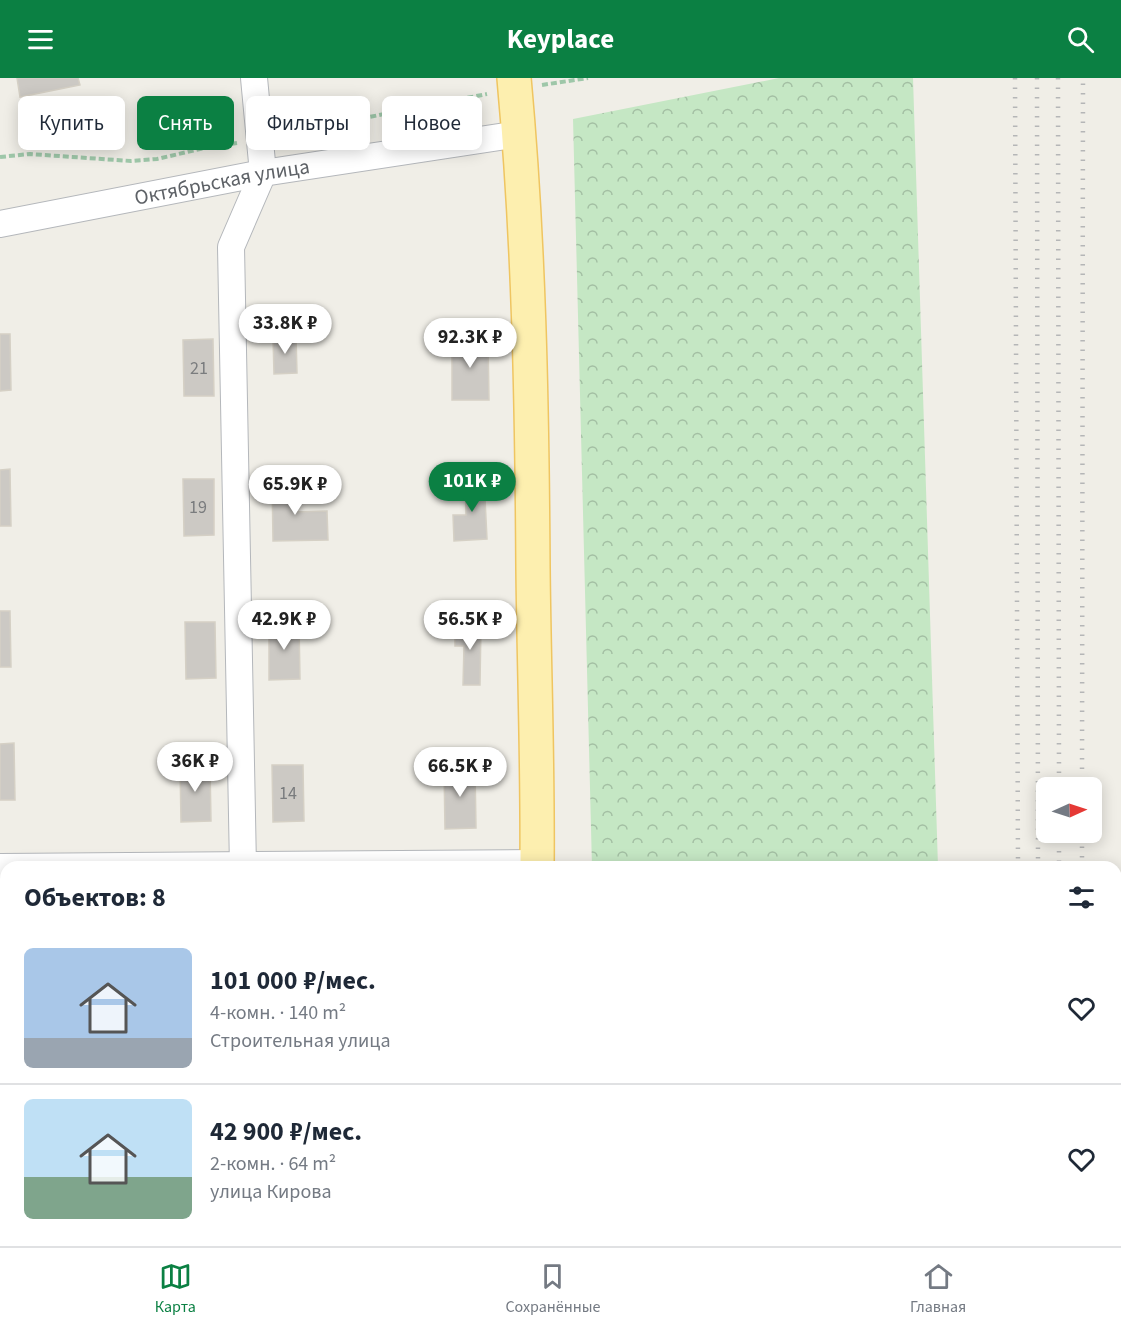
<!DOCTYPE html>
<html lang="ru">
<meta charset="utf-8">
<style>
:root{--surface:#fff;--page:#f2f2f3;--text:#1f2937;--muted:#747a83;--line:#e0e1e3;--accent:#0b8043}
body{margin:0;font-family:"Source Sans 3",sans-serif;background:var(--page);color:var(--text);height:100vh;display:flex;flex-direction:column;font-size:22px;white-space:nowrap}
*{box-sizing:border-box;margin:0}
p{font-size:20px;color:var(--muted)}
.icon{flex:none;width:33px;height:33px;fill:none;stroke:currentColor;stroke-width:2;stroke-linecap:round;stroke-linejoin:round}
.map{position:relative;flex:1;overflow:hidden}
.drawer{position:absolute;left:0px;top:783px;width:1122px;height:386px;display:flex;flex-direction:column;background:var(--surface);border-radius:18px 18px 0 0;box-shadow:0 3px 15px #0003}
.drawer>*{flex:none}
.guide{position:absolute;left:18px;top:18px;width:600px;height:54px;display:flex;gap:12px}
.needle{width:39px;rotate:87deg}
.controls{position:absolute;left:1036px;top:699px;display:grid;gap:12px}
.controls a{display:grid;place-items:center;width:66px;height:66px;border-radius:9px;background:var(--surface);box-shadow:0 3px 15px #0003;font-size:30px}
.price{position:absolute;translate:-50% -51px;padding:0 14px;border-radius:21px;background:#fff;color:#222;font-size:20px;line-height:39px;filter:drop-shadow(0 2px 3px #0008)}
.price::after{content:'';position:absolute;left:50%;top:36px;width:18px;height:14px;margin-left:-9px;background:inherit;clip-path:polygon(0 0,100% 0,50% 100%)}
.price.current{background:var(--accent);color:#fff}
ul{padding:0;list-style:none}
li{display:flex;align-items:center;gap:18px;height:150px;padding:0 24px}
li+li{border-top:2px solid var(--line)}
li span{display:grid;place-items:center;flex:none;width:168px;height:120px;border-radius:9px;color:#555}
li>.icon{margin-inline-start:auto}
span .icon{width:72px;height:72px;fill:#fffc;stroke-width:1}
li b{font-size:26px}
h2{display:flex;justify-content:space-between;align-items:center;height:72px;padding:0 24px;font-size:26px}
.pill{padding:0 21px;border-radius:9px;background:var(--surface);box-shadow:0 3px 15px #0003;font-size:21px;line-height:54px}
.pill.current{background:var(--accent);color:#fff}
header{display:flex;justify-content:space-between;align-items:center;height:78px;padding:0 24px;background:var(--accent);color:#fff;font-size:27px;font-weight:700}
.tabs{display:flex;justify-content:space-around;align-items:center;height:84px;border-top:2px solid var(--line);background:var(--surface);font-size:16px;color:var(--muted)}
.tabs a{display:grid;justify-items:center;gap:3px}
.tabs .current{color:var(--accent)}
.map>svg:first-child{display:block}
</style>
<header><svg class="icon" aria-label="menu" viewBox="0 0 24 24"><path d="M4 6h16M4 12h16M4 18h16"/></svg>Keyplace<svg class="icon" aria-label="search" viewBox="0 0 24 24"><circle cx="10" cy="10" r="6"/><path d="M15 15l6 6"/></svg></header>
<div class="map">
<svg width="1121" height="1168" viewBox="0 0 1121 1168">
<defs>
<pattern id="forest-crowns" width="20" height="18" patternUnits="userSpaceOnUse" patternTransform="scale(1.5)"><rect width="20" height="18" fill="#c5e7c4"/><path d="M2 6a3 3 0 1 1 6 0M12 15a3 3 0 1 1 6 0" fill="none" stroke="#a3bfa3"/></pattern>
</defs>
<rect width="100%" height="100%" fill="#f0eee7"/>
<path fill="url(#forest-crowns)" d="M779 0H913L938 789H592L573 41Z
M806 1163V1168H602V1163Z"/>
<path fill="#ccc9c4" stroke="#d5d0c5" stroke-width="1.5" d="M17 0H78L80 7 20 19Z
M0 256H10L11 312 0 313Z
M296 258 297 295 274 296 273 259Z
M452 260H488L489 322H452Z
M213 261 214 318H184L183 262Z
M10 391 11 448H0V392Z
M484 400 487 461 454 463 453 437H466L465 401Z
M183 401H214V457L184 458Z
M272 401H295V434L327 433 328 462 273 463Z
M0 533H10L11 589H0Z
M185 544H215L216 600 186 601Z
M269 545H299L300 601 269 602Z
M455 546H481L480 607H463L464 568H455Z
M14 665 15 722H0V666Z
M180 687H210L211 743 181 744Z
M272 687H303L304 743 273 744Z
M475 690 476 750 445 751 444 691Z
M0 876H6V932H0Z
M0 1016H6V1073H0Z
M0 1159H6V1162H13V1168H0Z
M165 1162H196V1168H165Z"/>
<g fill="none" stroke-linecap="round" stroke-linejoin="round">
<defs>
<g id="minor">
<path id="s1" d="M0 146 263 95 519 56"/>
<path d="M0 789 537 785"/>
<path d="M243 789 231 169 263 95 254 0"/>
<path d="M237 1168V1162"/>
<path d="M411 1168V1162"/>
</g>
<path id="major" d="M514 0C529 163 532 326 533 490 534 589 538 689 537 789
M540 1162V1168"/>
</defs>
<use href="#minor" stroke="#b4b7bb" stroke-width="28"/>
<use href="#major" stroke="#efc561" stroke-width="36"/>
<path stroke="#9ec7a9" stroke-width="4" stroke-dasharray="6 3" stroke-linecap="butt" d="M542 7 588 0
M282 56 487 16
M0 79 30 76 131 83 157 81 200 71 237 65"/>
<use href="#minor" stroke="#fff" stroke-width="26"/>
<use href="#major" stroke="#fdefaf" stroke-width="33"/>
<path stroke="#b5b6b7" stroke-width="4.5" stroke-dasharray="1.5 8" stroke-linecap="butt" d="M1015 0 1018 789
M1037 0 1038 789
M1058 0 1059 710
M1082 710 1083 0
M1059 754V789
M1082 789V754
M1020 1162V1168
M1039 1162V1168
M1059 1162V1168
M1082 1168V1162"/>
</g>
<g text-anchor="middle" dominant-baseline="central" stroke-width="5" stroke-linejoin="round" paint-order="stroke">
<g font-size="18" fill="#7a7c7e">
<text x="199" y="290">21</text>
<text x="198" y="429">19</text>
<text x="288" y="715">14</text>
</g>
<g font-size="21" fill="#5e6267" stroke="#fff">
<text stroke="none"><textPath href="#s1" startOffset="226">Октябрьская улица</textPath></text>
</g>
</g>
</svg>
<div class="controls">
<a><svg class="needle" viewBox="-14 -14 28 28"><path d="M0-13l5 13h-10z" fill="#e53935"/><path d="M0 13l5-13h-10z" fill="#747a83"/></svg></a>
</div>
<b class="price" style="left:285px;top:277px">33.8K ₽</b>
<b class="price" style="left:470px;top:291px">92.3K ₽</b>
<b class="price current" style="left:472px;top:435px">101K ₽</b>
<b class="price" style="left:295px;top:438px">65.9K ₽</b>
<b class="price" style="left:284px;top:573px">42.9K ₽</b>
<b class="price" style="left:470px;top:573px">56.5K ₽</b>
<b class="price" style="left:195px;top:715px">36K ₽</b>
<b class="price" style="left:460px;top:720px">66.5K ₽</b>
<div class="guide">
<a class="pill">Купить</a>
<a class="pill current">Снять</a>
<a class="pill">Фильтры</a>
<a class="pill">Новое</a>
</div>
<section class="drawer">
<h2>Объектов: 8<svg class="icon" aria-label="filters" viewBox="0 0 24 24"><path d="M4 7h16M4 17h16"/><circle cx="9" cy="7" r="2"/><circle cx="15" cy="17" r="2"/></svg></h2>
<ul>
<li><span style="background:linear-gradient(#a9c7e8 75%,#9aa5b1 0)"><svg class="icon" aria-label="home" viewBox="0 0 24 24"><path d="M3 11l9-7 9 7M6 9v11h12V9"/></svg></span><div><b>101 000 ₽/мес.</b><p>4-комн. · 140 m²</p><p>Строительная улица</p></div><svg class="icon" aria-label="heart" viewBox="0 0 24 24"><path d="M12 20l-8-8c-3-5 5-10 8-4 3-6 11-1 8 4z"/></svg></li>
<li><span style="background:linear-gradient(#bfe0f5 65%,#7fa58c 0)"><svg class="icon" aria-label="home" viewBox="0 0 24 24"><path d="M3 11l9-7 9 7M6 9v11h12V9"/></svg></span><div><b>42 900 ₽/мес.</b><p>2-комн. · 64 m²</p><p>улица Кирова</p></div><svg class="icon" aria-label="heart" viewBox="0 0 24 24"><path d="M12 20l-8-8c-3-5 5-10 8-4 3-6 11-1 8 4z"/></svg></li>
</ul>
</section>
</div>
<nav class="tabs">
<a class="current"><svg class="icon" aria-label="map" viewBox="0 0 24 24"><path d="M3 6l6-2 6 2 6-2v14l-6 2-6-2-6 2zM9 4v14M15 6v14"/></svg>Карта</a>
<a><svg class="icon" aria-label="saved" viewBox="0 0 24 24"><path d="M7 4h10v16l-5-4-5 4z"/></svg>Сохранённые</a>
<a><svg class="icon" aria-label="home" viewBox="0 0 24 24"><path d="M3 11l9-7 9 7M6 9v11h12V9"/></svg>Главная</a>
</nav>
